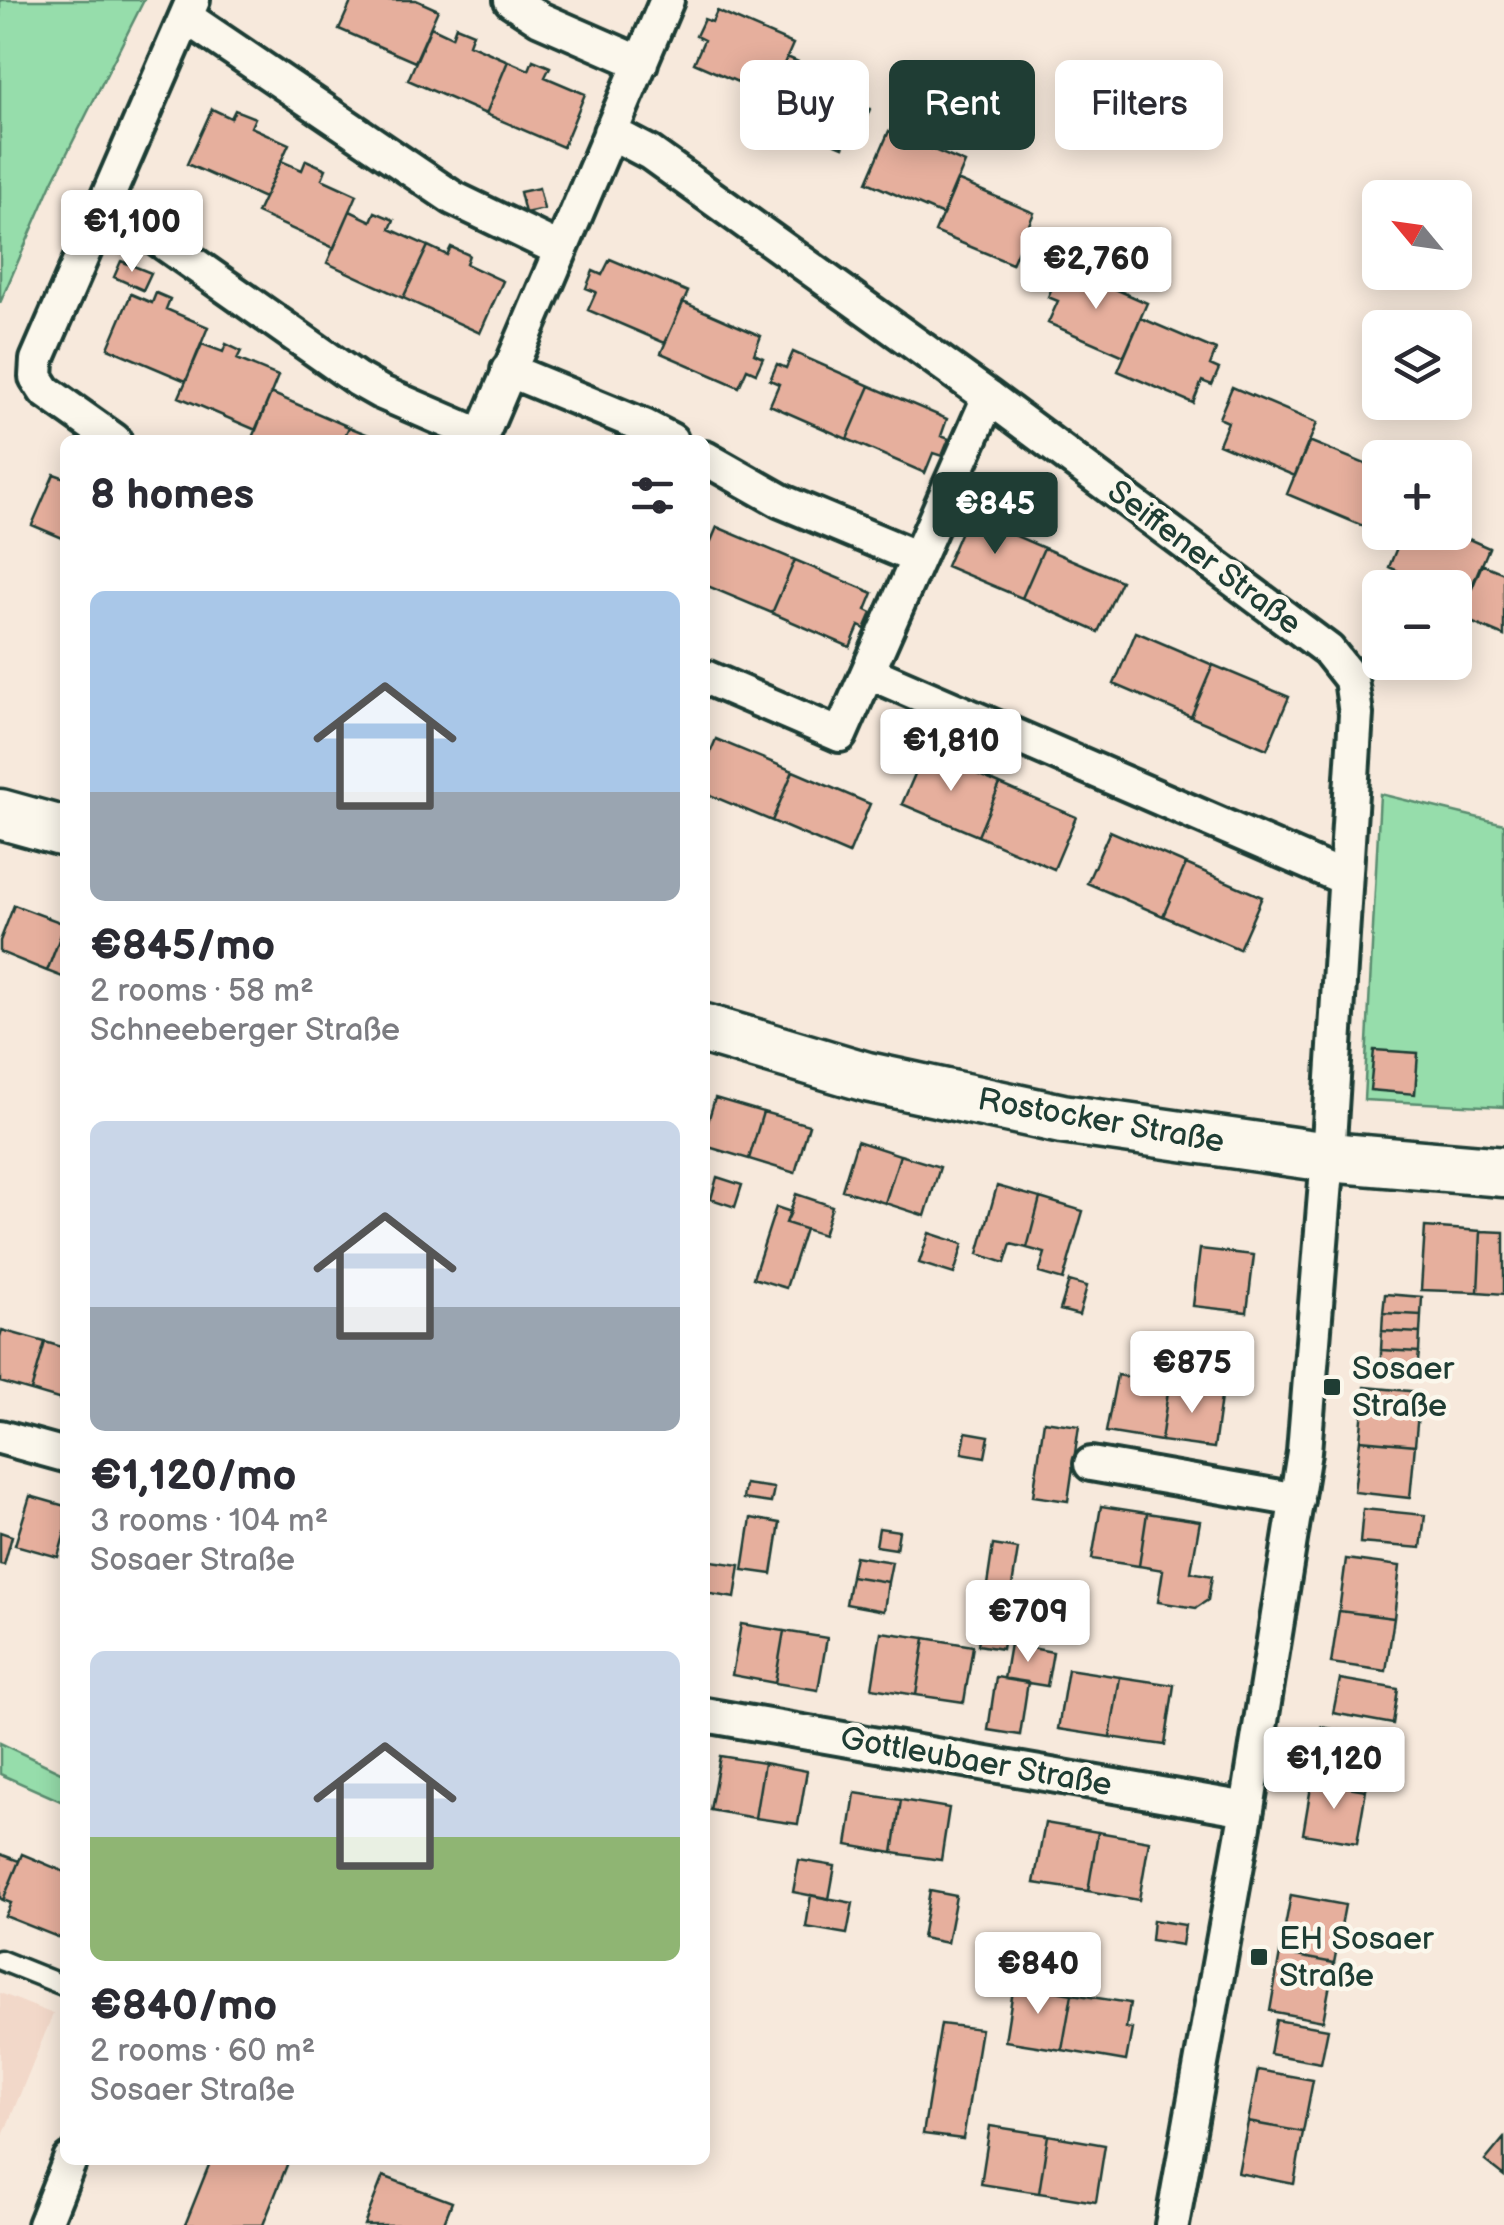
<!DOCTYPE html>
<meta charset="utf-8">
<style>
:root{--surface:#fff;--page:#f2f2f3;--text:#2b2b33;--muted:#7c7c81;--accent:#1f3d34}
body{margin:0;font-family:"Balsamiq Sans",sans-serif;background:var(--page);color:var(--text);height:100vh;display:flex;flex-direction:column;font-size:38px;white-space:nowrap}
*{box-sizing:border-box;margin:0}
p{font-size:32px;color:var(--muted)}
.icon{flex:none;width:55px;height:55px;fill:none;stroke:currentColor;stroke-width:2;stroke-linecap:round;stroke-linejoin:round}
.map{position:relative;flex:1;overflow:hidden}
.drawer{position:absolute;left:60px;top:435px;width:650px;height:1730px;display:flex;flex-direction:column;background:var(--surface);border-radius:15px;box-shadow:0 5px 25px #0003}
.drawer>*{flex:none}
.guide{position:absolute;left:740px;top:60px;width:612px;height:90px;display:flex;gap:20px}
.needle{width:65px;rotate:299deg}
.fabs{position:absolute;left:1362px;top:180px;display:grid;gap:20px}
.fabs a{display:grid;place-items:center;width:110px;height:110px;border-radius:15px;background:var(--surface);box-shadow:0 5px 25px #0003;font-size:50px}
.price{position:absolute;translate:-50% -85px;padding:0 22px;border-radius:10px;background:#fff;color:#222;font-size:32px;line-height:65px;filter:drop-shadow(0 2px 5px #0008)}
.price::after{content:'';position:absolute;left:50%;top:60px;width:30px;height:22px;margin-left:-15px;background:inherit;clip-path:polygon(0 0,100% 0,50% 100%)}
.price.active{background:var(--accent);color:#fff}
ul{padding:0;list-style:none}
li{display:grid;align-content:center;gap:20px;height:530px;padding:0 30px}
li span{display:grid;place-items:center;height:310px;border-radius:15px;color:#555}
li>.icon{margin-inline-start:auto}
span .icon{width:180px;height:180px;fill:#fffc;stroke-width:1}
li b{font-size:42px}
h2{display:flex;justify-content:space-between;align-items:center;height:120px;padding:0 30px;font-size:42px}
.pill{padding:0 35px;border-radius:15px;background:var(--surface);box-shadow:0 5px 25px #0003;font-size:35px;line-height:90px}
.pill.active{background:var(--accent);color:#fff}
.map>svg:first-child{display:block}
</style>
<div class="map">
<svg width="1504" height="2225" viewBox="0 0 1504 2225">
<rect width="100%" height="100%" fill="#f7e9dc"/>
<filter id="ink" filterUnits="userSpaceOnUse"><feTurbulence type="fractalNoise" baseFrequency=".01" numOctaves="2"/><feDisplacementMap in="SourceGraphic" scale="20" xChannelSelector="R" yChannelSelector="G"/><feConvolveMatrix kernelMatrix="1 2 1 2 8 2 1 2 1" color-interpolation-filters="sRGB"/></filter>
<g filter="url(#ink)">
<path fill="#f2d8c9" d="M0 1993 53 2014 0 2143Z"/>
<path fill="#96ddab" stroke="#5a8d70" stroke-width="2.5" d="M0 0H144L53 181 0 303Z
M1380 794 1504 824V1107L1364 1100Z
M0 1743 65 1774V1803L0 1774Z"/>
<path fill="#e6af9d" stroke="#1f3d34" stroke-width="2.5" d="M352 0H416L438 10 415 62 339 29Z
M717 11 793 44 770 96 694 63 704 40 696 36 704 19 712 22Z
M456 26 473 33 469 44 508 61 486 114 408 80 431 27 452 37Z
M787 57 867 92 861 105 870 109 862 129 852 125 843 147 763 113Z
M533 60 550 67 545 77 585 94 563 147 486 114 508 61 529 70Z
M212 109 231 118 235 110 255 118 251 127 289 144 264 198 187 164Z
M889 131 965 163 943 215 867 182Z
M306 160 326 169 322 179 357 195 334 248 257 213 281 161 302 170Z
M957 180 1034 213 1012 264 935 232Z
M539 188 544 209 525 213 520 192Z
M350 211 371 221 375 212 394 220 390 229 428 246 403 298 327 263Z
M428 246 447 255 451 247 469 255 466 264 503 281 480 333 403 298Z
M1154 252 1167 258 1155 283 1143 277Z
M610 259 688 292 665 343 588 310 596 292 586 288 593 271 602 275Z
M121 261 151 273 143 290 114 277Z
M1072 270 1147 303 1124 356 1048 323 1058 301 1048 297 1056 278 1067 282Z
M156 293 170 299 166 309 208 327 186 381 108 348 131 294 152 303Z
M683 302 761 336 754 354 763 358 756 373 747 369 739 387 661 353Z
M1141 318 1216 350 1210 365 1219 369 1212 385 1202 381 1193 403 1118 371Z
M202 344 223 352 226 344 241 351 237 359 278 376 256 430 179 397Z
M793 352 870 386 847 439 770 405 779 384 770 380 777 364 786 368Z
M870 386 947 419 941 436 949 439 942 456 933 453 925 473 847 439Z
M1232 387 1317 423 1295 476 1219 444 1228 422 1219 418Z
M271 393 349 427 343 440H251Z
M349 427 381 440H343Z
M1309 441 1380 470V507L1372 503 1363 526 1287 494Z
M54 474 65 478V539L32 525Z
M968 515 1044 548 1022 598 946 566Z
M717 527 795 560 772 613 705 585V538L711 541Z
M1393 532H1453L1489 548 1467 600 1455 595V588H1436L1389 567 1398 545 1389 541Z
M1044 548 1121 581 1098 632 1022 598Z
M795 560 873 593 866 610 872 613 865 629 859 626 850 647 772 613Z
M1481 564 1504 573V636L1459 617Z
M1136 632 1213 665 1191 717 1114 684Z
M1213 665 1289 697 1267 749 1191 717Z
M716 739 793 771 772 821 705 793V765Z
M925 751 1000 784 978 836 902 804Z
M793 771 870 804 849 854 772 821Z
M1000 784 1076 817 1054 869 978 836Z
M1110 831 1186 864 1163 916 1087 883Z
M1186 864 1262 897 1239 949 1163 916Z
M14 905 65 924 47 971 0 952V941Z
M65 925V978L47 971Z
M1374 1050 1418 1053 1415 1094 1370 1090Z
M715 1098 763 1112 749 1159 705 1146V1132Z
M763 1112 809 1125 795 1173 749 1159Z
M857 1141 900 1155 885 1203 842 1190Z
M900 1155 940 1167 925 1216 885 1203Z
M717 1177 742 1185 735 1207 711 1199Z
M997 1186 1040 1198 1027 1248 1011 1244 1005 1263 978 1254Z
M796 1194 832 1206 823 1235 786 1223Z
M1040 1198 1083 1211 1063 1280 1039 1273 1045 1253 1027 1248Z
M776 1207 791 1212 786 1223 805 1229 786 1288 753 1278Z
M1425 1227 1481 1231 1478 1292 1421 1290Z
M1481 1231 1504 1232V1294L1478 1292Z
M929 1233 963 1244 954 1274 919 1263Z
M1200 1249 1254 1255 1247 1312 1193 1306Z
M1069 1281 1087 1286 1079 1315 1060 1310Z
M1385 1294 1422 1297 1421 1315 1383 1313Z
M1383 1313 1421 1315 1420 1333 1382 1331Z
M2 1330 45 1342 31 1391 0 1382V1337Z
M1382 1331 1420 1333 1419 1352 1381 1350Z
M45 1342 65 1348V1401L31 1391Z
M1381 1350 1419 1352 1417 1370 1381 1369Z
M1117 1375 1169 1384 1161 1441 1106 1432Z
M1169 1384 1222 1390 1214 1448 1161 1441Z
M1365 1387 1420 1392 1415 1445 1360 1440Z
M1044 1421 1079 1426 1068 1501 1033 1496Z
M966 1432 989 1436 985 1457 962 1453Z
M1360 1440 1415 1445 1410 1498 1354 1492Z
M745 1484 774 1488 771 1503 743 1499Z
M30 1496 65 1506V1532L58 1557 15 1545Z
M1101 1506 1147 1513 1139 1566 1092 1559Z
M1363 1509 1425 1515 1421 1548 1360 1543Z
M1147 1513 1200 1521 1191 1572 1212 1576 1208 1600 1196 1608 1158 1602 1163 1570 1139 1566Z
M751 1518 780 1523 772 1574 743 1570Z
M879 1528 899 1531 896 1549 876 1546Z
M0 1532 12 1536 4 1565 0 1564Z
M993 1545 1018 1549 1002 1649 978 1645Z
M855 1556 892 1562 888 1582 851 1576Z
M1346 1559 1400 1566 1394 1618 1339 1611Z
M705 1560 740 1565 735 1598 705 1593Z
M851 1576 888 1582 884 1611 846 1604Z
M1339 1611 1394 1618 1386 1671 1331 1663Z
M741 1624 784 1631 775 1683 732 1675Z
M784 1631 827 1638 818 1690 775 1683Z
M881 1632 925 1638 916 1695 872 1688Z
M925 1638 973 1646 964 1702 916 1695Z
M1010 1644 1053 1652 1047 1686 1004 1679Z
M1068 1669 1120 1677 1110 1737 1058 1729Z
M996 1677 1028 1682 1020 1735 988 1730Z
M1120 1677 1174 1685 1165 1745 1110 1737Z
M1340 1679 1398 1689 1393 1724 1333 1713Z
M1321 1727 1376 1737 1366 1790 1312 1781Z
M720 1756 764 1763 755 1818 710 1810Z
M764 1763 807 1771 798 1824 755 1818Z
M1312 1781 1366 1790 1357 1843 1303 1834Z
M855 1793 901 1800 893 1853 847 1845Z
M901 1800 949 1808 941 1860 893 1853Z
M1045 1823 1098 1832 1088 1891 1034 1883Z
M1098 1832 1149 1841 1139 1900 1088 1891Z
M0 1854 19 1861 3 1900 0 1898Z
M22 1854 65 1872V1940L5 1916 11 1903 3 1900Z
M799 1860 835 1866 829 1899 793 1892Z
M930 1891 956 1896 947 1943 922 1938Z
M811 1895 853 1903 847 1934 806 1927Z
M1291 1895 1345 1905 1334 1963 1280 1953Z
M1153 1920 1185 1925 1182 1945 1151 1940Z
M1280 1953 1334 1963 1323 2021 1270 2011Z
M1014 1984 1072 1994 1062 2050 1005 2041Z
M1072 1994 1130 2003 1126 2028 1132 2029 1126 2061 1062 2050Z
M1276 2020 1328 2029 1321 2063 1270 2054Z
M941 2024 981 2029 963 2139 923 2134Z
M1258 2070 1313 2080 1303 2132 1248 2122Z
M1248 2122 1303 2132 1294 2184 1238 2173Z
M990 2126 1048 2135 1039 2193 981 2184Z
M1048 2135 1105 2145 1096 2202 1039 2193Z
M1504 2138V2176L1485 2161Z
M211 2160H289L263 2225H185Z
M383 2176 452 2202 443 2225H364Z"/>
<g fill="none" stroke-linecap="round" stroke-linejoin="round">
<defs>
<path id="lane" d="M0 1960 65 1986"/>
<path id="street" d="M511 0 540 19 641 63
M186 17 453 198 559 249
M610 132 650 153 989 397 1328 650 1351 679 1356 714 1328 1157 1304 1452 1247 1809 1172 2225
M106 202 357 379 380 392 482 436
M508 370 644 426 671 440
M114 440 45 391 36 377 37 360 193 0
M480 440 667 0
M705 458 781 501 918 558
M868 672 1344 878
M705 677 840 735 989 397
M0 1437 65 1455
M1091 1464 1297 1500
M705 1715 1247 1809
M44 2225 70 2160"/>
<path id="secondary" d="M0 814 65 832
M705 1029 867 1077 1062 1119 1328 1157 1504 1172"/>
</defs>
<use href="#lane" stroke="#1f3d34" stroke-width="25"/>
<use href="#street" stroke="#1f3d34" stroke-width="40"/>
<use href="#secondary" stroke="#1f3d34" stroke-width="55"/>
<use href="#lane" stroke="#fbf7ec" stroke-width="18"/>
<use href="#street" stroke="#fbf7ec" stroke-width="32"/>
<use href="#secondary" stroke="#fbf7ec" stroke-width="48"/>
</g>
</g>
<g fill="#1f3d34" stroke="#fbf7ec" stroke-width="4">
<rect x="1322" y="1377" width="20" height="20" rx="5"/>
<rect x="1249" y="1947" width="20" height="20" rx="5"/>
</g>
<g text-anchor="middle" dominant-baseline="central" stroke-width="9" stroke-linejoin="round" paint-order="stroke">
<g font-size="32" fill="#1f3d34" stroke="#fbf7ec">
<text transform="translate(1204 558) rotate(37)">Seiffener Straße</text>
<text transform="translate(1101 1121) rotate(10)">Rostocker Straße</text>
<text transform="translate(976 1762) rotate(10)">Gottleubaer Straße</text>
</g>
<g font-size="32" fill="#1f3d34" stroke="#fbf7ec" text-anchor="start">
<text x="1352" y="1369">Sosaer<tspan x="1352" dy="37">Straße</tspan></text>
<text x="1279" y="1939">EH Sosaer<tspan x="1279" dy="37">Straße</tspan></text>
</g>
</g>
</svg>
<div class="fabs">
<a><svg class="needle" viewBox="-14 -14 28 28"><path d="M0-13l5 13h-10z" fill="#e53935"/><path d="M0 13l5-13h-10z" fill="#7c7c81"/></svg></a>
<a><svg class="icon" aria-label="layers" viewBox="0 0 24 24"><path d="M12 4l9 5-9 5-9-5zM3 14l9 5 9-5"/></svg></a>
<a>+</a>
<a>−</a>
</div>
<b class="price" style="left:132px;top:275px">€1,100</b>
<b class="price" style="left:1096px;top:312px">€2,760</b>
<b class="price active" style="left:995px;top:557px">€845</b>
<b class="price" style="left:951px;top:794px">€1,810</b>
<b class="price" style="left:1192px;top:1416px">€875</b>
<b class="price" style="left:1028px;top:1665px">€709</b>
<b class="price" style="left:1334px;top:1812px">€1,120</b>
<b class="price" style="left:1038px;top:2017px">€840</b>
<div class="guide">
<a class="pill">Buy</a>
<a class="pill active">Rent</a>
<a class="pill">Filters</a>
</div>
<section class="drawer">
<h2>8 homes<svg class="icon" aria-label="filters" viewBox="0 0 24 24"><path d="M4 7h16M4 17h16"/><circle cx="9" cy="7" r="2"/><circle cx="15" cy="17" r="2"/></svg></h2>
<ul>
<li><span style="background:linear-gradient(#a9c7e8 65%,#9aa5b1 0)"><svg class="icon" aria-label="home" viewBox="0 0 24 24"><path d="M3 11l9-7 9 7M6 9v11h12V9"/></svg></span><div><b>€845/mo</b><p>2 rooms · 58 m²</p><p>Schneeberger Straße</p></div></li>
<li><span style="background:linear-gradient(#c9d6e8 60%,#9aa5b1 0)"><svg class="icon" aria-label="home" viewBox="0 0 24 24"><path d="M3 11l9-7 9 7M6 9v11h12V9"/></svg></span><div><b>€1,120/mo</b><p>3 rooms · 104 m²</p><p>Sosaer Straße</p></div></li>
<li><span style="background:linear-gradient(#c9d6e8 60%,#8fb573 0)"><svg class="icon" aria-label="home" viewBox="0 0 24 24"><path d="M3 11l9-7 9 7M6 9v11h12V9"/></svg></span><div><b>€840/mo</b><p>2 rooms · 60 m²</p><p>Sosaer Straße</p></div></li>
</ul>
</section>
</div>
